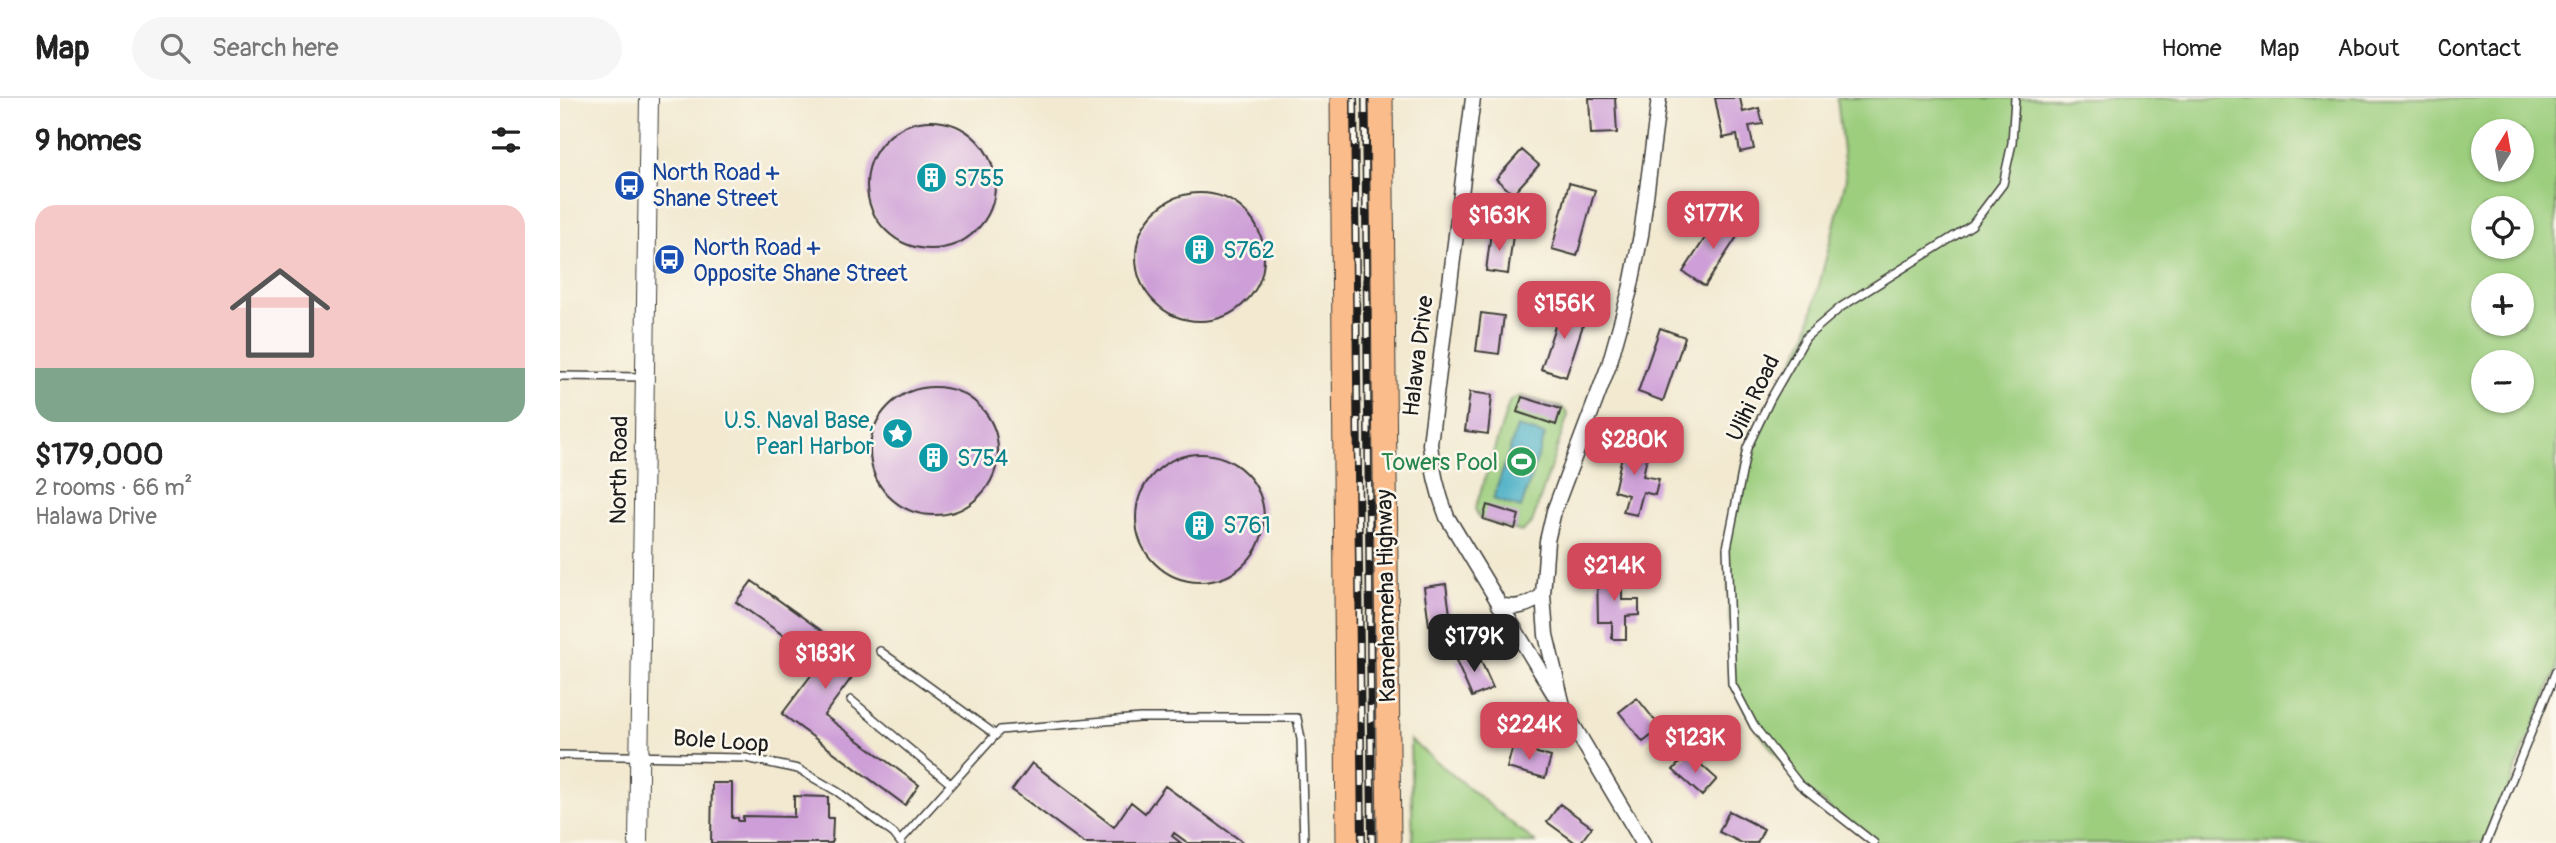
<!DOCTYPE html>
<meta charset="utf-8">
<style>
:root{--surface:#fff;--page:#f6f6f6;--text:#222;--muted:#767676;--line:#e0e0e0;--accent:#d1495b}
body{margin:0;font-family:Pangolin,sans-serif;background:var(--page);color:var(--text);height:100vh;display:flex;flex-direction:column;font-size:26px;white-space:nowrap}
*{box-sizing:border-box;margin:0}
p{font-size:23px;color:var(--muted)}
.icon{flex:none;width:38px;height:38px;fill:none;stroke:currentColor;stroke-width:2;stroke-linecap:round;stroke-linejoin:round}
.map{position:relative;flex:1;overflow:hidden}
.panel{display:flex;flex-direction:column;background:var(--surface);width:560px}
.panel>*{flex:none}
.needle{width:46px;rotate:11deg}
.fabs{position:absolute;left:1911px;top:21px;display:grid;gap:14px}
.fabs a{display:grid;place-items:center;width:63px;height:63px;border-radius:50%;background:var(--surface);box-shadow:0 2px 5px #0004;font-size:35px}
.price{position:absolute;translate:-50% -60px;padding:0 16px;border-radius:14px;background:var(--accent);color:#fff;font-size:23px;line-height:46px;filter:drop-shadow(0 2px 4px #0008)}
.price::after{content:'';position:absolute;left:50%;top:42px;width:21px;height:16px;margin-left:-10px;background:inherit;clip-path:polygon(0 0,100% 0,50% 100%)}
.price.active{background:#222;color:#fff}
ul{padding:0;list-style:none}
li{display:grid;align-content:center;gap:14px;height:371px;padding:0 35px}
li+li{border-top:2px solid var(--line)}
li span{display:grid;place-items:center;height:217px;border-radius:21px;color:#555}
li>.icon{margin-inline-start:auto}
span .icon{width:126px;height:126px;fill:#fffc;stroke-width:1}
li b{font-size:30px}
h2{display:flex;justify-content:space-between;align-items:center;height:84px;padding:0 35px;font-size:30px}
header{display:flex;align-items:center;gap:42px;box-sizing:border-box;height:98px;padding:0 35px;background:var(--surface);border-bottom:2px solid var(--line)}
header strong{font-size:33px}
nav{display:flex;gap:38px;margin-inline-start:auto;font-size:24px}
.search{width:490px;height:63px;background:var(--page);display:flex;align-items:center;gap:18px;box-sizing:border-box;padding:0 24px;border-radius:38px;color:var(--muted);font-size:26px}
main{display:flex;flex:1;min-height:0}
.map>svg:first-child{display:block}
</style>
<header>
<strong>Map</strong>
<div class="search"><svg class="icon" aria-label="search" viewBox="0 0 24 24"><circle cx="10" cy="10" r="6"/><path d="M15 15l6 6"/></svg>Search here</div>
<nav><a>Home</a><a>Map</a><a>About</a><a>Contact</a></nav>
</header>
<main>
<section class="panel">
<h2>9 homes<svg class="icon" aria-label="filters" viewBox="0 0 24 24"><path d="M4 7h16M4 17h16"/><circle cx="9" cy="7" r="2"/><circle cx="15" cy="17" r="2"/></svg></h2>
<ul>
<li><span style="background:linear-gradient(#f6c9c9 75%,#7fa58c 0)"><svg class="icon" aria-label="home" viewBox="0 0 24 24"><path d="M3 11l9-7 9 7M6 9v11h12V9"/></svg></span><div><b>$179,000</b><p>2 rooms · 66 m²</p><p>Halawa Drive</p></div></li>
</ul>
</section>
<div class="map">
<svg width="1996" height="745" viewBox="0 0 1996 745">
<rect width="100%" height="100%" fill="#fbf7ec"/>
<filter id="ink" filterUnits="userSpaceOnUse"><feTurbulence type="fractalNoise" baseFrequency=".0143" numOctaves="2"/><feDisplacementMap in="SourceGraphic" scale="14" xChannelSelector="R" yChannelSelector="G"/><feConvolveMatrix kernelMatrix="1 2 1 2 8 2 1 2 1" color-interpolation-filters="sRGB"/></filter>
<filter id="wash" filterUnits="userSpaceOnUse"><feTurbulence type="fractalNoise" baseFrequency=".00686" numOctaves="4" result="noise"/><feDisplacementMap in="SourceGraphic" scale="28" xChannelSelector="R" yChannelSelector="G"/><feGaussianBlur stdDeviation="1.57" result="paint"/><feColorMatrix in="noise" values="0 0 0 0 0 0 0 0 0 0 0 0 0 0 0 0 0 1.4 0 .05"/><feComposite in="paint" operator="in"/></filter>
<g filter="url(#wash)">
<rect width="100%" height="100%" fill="#f2e9d0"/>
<path fill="#9cce7e" stroke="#5c754d" stroke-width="2" fill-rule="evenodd" d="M1277 0H1996V573L1926 745H1314L1239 686 1194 628 1172 586 1167 449 1187 350 1246 239 1286 81ZM1923 33H1962V72H1923ZM1923 110H1962V149H1923ZM1923 187H1962V226H1923ZM1923 264H1962V303H1923Z
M961 298 1003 310 1008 317 972 425 961 434 919 420 915 411 950 302Z
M850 642 976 745H853Z"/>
<path fill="#45adc4" stroke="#306470" stroke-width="2" d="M957 329 985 337 961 410 933 401Z"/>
<g id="blocks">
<path fill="#cd9ed7" d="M1029 0H1055L1057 35 1031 36Z
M1155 0H1180L1183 14 1199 10 1203 26 1189 28 1194 51 1180 54 1177 37 1163 40Z
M307 87a64 64 0 1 1 128 0a64 64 0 1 1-128 0Z
M962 52 979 67 953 96 936 81Z
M1009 85 1035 92 1017 158 992 151Z
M576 159a64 64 0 1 1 128 0a64 64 0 1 1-128 0Z
M1160 117 1182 131 1145 188 1123 174Z
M931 134 953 137 948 176 926 173Z
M1002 207 1027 215 1006 279 981 271Z
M921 215 944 218 939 256 916 253Z
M1100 230 1125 239 1103 303 1078 294Z
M310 353a64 64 0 1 1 128 0a64 64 0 1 1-128 0Z
M910 294 932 297 928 336 905 333Z
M962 299 1001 311 996 327 957 314Z
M1065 345 1089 350 1083 378 1099 381 1095 397 1083 394 1077 417 1063 414 1068 397 1054 393Z
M576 420a64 64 0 1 1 128 0a64 64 0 1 1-128 0Z
M927 407 959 417 955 431 923 421Z
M1037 474H1062V502H1079V517L1066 518V541H1052V524H1038Z
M192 483 304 563 264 617 359 687 345 707 222 616 261 564 176 504Z
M886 486 891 524 869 527 864 489Z
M917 554 933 590 912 599 896 563Z
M1077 600 1101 630 1083 644 1059 614Z
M953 648 991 659 985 680 947 670Z
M1128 655 1157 681 1142 698 1113 672Z
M472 665 554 729 571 704 585 715 605 688 684 745H628L614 735 612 738 621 745H524L452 692Z
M152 685H172V720H178V723H183V718L234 719V698L268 699V720H273L272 745H151Z
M1000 706 1032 729 1020 745H1016L987 724Z
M1169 713 1204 731 1197 745H1182L1159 734Z"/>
</g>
</g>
<g filter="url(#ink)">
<use href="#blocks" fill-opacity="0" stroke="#3c3b37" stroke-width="2"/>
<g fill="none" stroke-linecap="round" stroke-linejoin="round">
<defs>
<path id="service" d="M0 278 84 279
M320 553 436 637
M291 602 391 686
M0 657 186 660 238 671 278 694 334 736 341 745
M340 743 440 632 580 620H737L741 641 744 745
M1314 745 1239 686 1194 628 1172 586 1167 450 1187 350 1210 302 1246 239 1281 209 1412 127 1443 86 1452 45 1455 0
M1926 745 1996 573"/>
<path id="minor" d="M913 0 870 346C872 372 878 395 887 419L994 596
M939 507C957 511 968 508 983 497
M1083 745 1004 612 986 537 983 497 987 443 994 413 1049 267 1070 192 1081 137 1099 0"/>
<path id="tertiary" d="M78 745 89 0"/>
<path id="primary" d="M782 0 788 745
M821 0 829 745"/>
</defs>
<use href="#service" stroke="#3c3b37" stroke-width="10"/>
<use href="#minor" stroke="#3c3b37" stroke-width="17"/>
<use href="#tertiary" stroke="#3c3b37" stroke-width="20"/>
<use href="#primary" stroke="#3c3b37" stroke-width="25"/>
<use href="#service" stroke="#fff" stroke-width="7"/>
<use href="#minor" stroke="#fff" stroke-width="14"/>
<use href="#tertiary" stroke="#fff" stroke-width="18"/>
<use href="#primary" stroke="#fabc8b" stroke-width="23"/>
<defs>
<path id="rail" d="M794 0 802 745
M805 0 812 745"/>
</defs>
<use href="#rail" stroke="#1c1c1c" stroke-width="8"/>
<use href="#rail" stroke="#fbf7ec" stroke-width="5" stroke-dasharray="16" stroke-linecap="butt"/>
</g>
</g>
<defs>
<symbol id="building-disc" viewBox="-11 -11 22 22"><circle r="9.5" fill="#0f9aa8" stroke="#fbf7ec"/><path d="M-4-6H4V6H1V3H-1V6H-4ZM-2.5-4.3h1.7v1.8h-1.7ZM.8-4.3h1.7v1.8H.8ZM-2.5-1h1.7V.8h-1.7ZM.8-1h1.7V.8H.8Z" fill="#fff"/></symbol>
<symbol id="bus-disc" viewBox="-11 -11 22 22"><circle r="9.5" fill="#1a4fb4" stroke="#fbf7ec"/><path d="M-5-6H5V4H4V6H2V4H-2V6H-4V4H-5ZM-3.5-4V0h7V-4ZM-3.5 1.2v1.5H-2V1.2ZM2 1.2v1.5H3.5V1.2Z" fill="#fff"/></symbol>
<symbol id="sight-disc" viewBox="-11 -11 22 22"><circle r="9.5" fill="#0f9aa8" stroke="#fbf7ec"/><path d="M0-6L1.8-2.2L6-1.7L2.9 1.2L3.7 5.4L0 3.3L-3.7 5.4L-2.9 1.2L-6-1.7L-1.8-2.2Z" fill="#fff"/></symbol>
<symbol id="stadium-disc" viewBox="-11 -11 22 22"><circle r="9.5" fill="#2e9e5b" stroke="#fbf7ec"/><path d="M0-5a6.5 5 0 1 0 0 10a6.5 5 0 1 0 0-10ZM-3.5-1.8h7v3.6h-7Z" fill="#fff"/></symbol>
</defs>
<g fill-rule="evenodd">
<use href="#building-disc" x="354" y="62" width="35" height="35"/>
<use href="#bus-disc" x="52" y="70" width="35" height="35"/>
<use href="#building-disc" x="622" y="134" width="35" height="35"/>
<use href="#bus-disc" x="92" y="144" width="35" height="35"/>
<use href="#sight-disc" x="320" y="318" width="35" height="35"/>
<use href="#building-disc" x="356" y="342" width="35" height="35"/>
<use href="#stadium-disc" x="944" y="346" width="35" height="35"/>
<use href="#building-disc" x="622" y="410" width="35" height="35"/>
</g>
<g text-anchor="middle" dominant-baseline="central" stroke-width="5" stroke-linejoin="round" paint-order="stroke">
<g font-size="23" fill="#164399" stroke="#fbf7ec" text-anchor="start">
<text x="92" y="74">North Road +<tspan x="92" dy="26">Shane Street</tspan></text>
<text x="133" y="149">North Road +<tspan x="133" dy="26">Opposite Shane Street</tspan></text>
</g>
<g font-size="23" fill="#0d838f" stroke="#fbf7ec" text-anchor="start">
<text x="394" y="80">S755</text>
<text x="663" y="152">S762</text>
<text x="314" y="322" text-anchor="end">U.S. Naval Base,<tspan x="314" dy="26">Pearl Harbor</tspan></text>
<text x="397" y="360">S754</text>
<text x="663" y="427">S761</text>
</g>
<g font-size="23" fill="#1c1c1c" stroke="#fbf7ec">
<text transform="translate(858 258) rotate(-83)">Halawa Drive</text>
<text transform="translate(1193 300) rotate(-64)">Ulihi Road</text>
<text transform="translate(59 372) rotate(-89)">North Road</text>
<text transform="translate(826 498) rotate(-91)">Kamehameha Highway</text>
<text transform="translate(161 643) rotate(4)">Bole Loop</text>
</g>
<g font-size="23" fill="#27864d" stroke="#fbf7ec" text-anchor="end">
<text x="938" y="364">Towers Pool</text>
</g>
</g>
</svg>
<div class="fabs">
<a><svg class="needle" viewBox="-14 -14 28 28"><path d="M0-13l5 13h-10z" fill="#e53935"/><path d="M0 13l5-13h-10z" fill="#767676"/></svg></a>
<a><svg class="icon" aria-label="locate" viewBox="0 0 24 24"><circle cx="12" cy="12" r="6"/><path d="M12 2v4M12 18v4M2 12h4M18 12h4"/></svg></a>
<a>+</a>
<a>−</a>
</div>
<b class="price" style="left:1153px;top:153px">$177K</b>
<b class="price" style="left:939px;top:155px">$163K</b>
<b class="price" style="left:1004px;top:243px">$156K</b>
<b class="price" style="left:1074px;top:379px">$280K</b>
<b class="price" style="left:1054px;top:505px">$214K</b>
<b class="price active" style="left:914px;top:576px">$179K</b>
<b class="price" style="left:265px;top:593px">$183K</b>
<b class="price" style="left:969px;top:664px">$224K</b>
<b class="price" style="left:1135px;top:677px">$123K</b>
</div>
</main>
